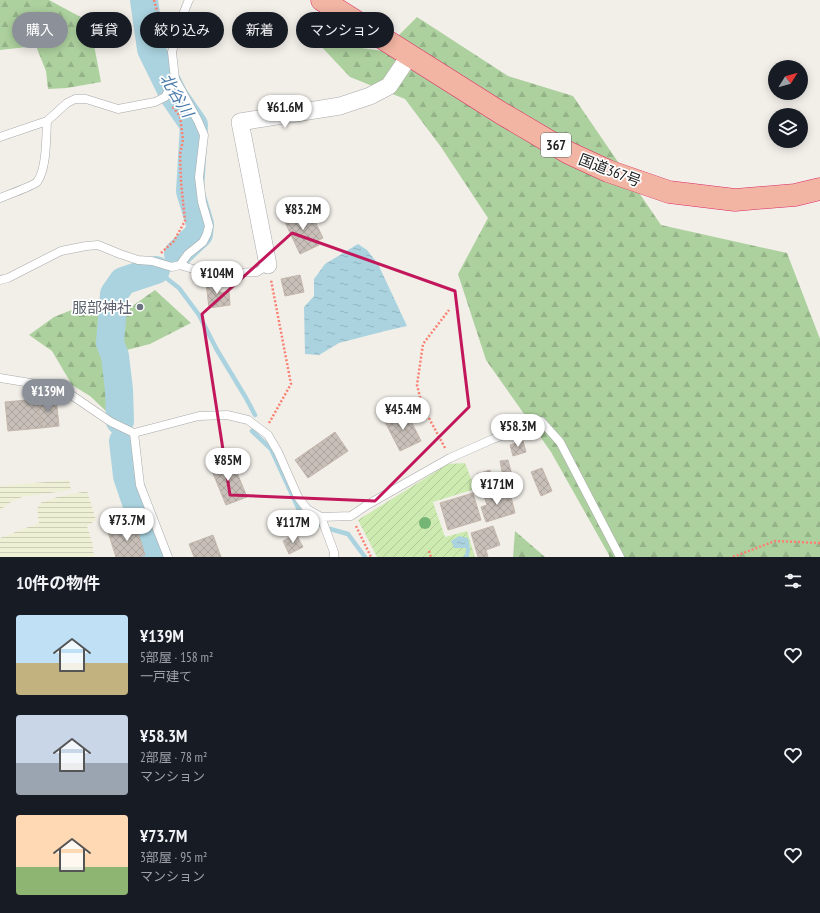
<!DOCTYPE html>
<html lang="ja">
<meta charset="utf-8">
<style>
:root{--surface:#171b24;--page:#20242c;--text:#f1f3f6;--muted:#9ea1a6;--accent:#8c9099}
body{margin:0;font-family:"PT Sans Narrow","Noto Sans JP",sans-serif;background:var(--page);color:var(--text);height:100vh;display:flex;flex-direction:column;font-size:15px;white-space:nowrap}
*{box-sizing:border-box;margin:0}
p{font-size:13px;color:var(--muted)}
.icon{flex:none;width:22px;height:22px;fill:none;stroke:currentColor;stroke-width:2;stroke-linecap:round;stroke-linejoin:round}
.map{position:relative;height:557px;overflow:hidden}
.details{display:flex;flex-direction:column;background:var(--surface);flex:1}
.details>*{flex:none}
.banner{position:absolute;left:12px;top:12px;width:400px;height:36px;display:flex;gap:8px}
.needle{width:26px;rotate:53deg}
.fabs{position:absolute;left:768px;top:60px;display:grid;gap:8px}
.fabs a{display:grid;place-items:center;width:40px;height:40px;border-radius:50%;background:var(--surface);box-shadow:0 2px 10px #0003;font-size:20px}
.price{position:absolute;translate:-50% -34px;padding:0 9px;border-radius:14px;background:#fff;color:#222;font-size:13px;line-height:26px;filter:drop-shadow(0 1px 2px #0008)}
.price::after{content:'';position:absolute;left:50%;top:24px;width:12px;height:9px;margin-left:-6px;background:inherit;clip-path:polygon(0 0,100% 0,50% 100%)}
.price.selected{background:var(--accent);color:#fff}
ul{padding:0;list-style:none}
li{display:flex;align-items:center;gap:12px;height:100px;padding:0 16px}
li span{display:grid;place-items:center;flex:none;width:112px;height:80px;border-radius:4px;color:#555}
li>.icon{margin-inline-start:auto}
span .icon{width:48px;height:48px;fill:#fffc;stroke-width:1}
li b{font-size:17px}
h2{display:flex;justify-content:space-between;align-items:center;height:48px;padding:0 16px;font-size:17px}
.chip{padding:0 14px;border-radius:18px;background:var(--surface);box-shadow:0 2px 10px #0003;font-size:14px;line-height:36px}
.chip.selected{background:var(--accent);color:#fff}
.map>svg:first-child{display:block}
</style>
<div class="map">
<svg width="820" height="557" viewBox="0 0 820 557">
<defs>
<pattern id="farmland-rules" width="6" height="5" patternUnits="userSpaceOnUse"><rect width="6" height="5" fill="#eef0d5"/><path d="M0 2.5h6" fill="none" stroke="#ccceb7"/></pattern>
<pattern id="forest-firs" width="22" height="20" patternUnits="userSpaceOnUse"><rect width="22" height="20" fill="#add19e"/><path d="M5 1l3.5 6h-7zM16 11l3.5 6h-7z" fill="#95b388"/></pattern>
<pattern id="garden-furrows" width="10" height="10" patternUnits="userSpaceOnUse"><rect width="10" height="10" fill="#cdebb0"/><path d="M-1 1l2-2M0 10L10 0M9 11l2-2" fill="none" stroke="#b0c997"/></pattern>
<pattern id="water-ripples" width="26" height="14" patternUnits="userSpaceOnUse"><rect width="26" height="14" fill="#aad3df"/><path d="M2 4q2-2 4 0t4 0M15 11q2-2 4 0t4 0" fill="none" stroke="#92b5bf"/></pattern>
<pattern id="building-cross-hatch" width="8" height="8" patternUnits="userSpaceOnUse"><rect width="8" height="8" fill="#c7bfb8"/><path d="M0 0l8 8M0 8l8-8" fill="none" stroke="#aba49e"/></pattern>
</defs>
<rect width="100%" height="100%" fill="#f2efe9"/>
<path fill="url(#farmland-rules)" d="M69 480 71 490 22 497 9 503 0 510V486Z
M87 491 96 520 87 526 92 542 94 557H0V538L39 523 37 509 40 503 57 497Z"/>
<path fill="url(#forest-firs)" d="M0 0H49L114 35 94 45 101 82 67 88 48 89 46 71 36 46 0 50Z
M417 17 508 76 573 96 661 225 787 253 820 339V557H609V555L551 452 486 360 458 274 488 218 441 147 405 99 350 77 317 42 383 51Z
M155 290 191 323 150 344 119 352 115 413 109 414 90 396 72 385 52 351 29 335 54 317 94 301 131 307Z
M515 531 545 557H513Z"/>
<path fill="url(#garden-furrows)" d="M465 463 475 489 433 502 445 537 467 531 475 557H377L358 520 448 464Z"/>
<path fill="url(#water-ripples)" d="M358 244 367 250 378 264 407 326 385 331 339 343 319 355 305 354 304 307 314 296V279L325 264Z
M459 536 468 538 470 548 469 557H463L465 555 466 548H454L451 541Z"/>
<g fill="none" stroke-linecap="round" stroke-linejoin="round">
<path stroke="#aad3df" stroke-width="4.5" d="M156 270 179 288 199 315 217 350 246 398 255 415
M252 431 271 449 300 512 320 525
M330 529 348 534 365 557"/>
<path stroke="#aad3df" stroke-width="28" d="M144 0 151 49 174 96 194 125 190 191 200 224 199 234 178 254
M120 421 119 390 115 356 110 343 114 294 123 281 156 270
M123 441 127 476 150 544 157 557"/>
</g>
<path fill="url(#building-cross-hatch)" stroke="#c4b6ab" d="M303 209 306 216 311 213 323 238 317 241 319 245 300 254 283 218Z
M300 275 304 292 285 296 281 279Z
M218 280 220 293 229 291 230 305 209 308 206 282Z
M56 398 59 426 41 428 38 399Z
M38 399 41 428 8 431 5 402Z
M406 411 421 441 400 451 385 422Z
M335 432 348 451 308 478 295 460Z
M523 441 526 452 513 456 510 445Z
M231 458 247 497 226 505 210 466Z
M508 460 512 475 503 477 500 461Z
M542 468 552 491 541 496 531 472Z
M490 470 493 481 481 485 477 474Z
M500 488 503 499 511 497 515 513 486 522 481 507 487 505 483 493Z
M473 493 481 520 448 530 440 503Z
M135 523 145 555 140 557H116L108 532Z
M493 526 500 545 486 550 488 557H478L471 533Z
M296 534 303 547 289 554 283 541Z
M213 535 221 557H194L189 544Z"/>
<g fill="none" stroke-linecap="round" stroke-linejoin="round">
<defs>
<path id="service" d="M0 137 47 121 67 103 75 99H86L118 109 155 102 165 97 175 79
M0 198C7 195 33 186 37 182 47 169 46 137 47 121
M180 265 209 274 257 272 268 265
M0 280 8 278 61 251 86 246 98 245 120 254 138 260 152 261 172 267 180 265 188 254 203 242 207 234 209 226 202 202 199 177 204 135 198 121 175 79 172 52 180 22 188 2 189 0
M0 378 61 388 111 422 134 433 199 416 227 415 248 420 268 435 278 452 298 497 307 509 321 517 351 516 367 505 450 458 493 439 541 421 560 442 620 557
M134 433 140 485 168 557
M321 517 334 552V557"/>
<path id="minor" d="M268 265 240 122 340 106 370 96 389 86 410 55"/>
<path id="trunk" d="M322 0 501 113 569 153 608 171 669 192 735 200 795 195 820 189"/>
</defs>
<use href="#service" stroke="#a9a9a9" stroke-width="9"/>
<use href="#minor" stroke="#a9a9a9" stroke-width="18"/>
<use href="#trunk" stroke="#dc2a67" stroke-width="23"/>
<path stroke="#fa8072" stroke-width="2.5" stroke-dasharray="2 2" stroke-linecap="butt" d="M154 0 164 36
M161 253 174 241 185 221 181 182 180 154 183 140 180 116 172 106
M269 423 291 384 271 280
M445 448 422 405 417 385 423 344 449 310
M356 526 371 557
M429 551 431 557
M733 557 775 541 820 543"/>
<use href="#service" stroke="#fff" stroke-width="8"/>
<use href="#minor" stroke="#fff" stroke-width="17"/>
<use href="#trunk" stroke="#f2b4a3" stroke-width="22"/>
</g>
<circle fill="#74b475" cx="425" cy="523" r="6"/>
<path fill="none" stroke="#c2185b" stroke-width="3" stroke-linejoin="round" d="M292 233 455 291 469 407 375 501 230 495 202 314Z"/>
<circle fill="#6b7280" stroke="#fff" stroke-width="1.5" cx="140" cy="307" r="4"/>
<g text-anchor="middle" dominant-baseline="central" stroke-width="3.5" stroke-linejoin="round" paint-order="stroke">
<rect fill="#fff" stroke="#646464" stroke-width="1" x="541" y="133" width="30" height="24" rx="3"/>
<g font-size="14" font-weight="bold" fill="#222">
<text x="556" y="145">367</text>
</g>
<g font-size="15" fill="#222" stroke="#fff">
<text transform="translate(610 170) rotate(21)">国道367号</text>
</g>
<g font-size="15" fill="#5b616d" stroke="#fff" text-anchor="end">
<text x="132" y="307">服部神社</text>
</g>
<g font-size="16" font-style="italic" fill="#4a7aab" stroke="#fff">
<text transform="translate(177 95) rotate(59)">北谷川</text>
</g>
</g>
</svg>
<div class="fabs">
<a><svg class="needle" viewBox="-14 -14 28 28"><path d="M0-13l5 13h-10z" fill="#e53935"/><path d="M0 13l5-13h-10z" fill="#9ea1a6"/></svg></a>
<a><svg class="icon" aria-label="layers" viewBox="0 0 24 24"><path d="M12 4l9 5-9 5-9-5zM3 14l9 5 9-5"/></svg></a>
</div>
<b class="price" style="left:285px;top:129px">¥61.6M</b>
<b class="price" style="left:303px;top:231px">¥83.2M</b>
<b class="price" style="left:217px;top:295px">¥104M</b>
<b class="price selected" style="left:48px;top:413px">¥139M</b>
<b class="price" style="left:403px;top:431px">¥45.4M</b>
<b class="price" style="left:518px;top:448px">¥58.3M</b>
<b class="price" style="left:228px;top:482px">¥85M</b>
<b class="price" style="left:497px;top:506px">¥171M</b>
<b class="price" style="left:127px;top:542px">¥73.7M</b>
<b class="price" style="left:293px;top:544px">¥117M</b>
<div class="banner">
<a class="chip selected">購入</a>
<a class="chip">賃貸</a>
<a class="chip">絞り込み</a>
<a class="chip">新着</a>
<a class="chip">マンション</a>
</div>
</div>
<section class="details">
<h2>10件の物件<svg class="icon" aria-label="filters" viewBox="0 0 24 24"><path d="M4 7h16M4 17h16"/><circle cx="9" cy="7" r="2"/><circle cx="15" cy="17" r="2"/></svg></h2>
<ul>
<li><span style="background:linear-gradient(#bfe0f5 60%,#c2b280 0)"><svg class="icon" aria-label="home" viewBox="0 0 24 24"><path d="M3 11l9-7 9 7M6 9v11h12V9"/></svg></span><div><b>¥139M</b><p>5部屋 · 158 m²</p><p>一戸建て</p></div><svg class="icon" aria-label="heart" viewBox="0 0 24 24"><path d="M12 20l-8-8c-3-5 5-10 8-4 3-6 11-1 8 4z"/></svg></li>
<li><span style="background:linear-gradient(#c9d6e8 60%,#9aa5b1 0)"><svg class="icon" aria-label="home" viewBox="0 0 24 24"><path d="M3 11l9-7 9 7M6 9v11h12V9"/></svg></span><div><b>¥58.3M</b><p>2部屋 · 78 m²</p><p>マンション</p></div><svg class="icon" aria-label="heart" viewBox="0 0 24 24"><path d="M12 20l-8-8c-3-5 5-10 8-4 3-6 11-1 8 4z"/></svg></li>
<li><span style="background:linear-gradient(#ffd9b3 65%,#8fb573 0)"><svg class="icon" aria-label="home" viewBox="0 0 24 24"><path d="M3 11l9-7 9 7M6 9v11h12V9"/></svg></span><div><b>¥73.7M</b><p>3部屋 · 95 m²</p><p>マンション</p></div><svg class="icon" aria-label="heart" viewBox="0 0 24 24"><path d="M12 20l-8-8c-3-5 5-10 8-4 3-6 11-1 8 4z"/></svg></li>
</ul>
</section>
